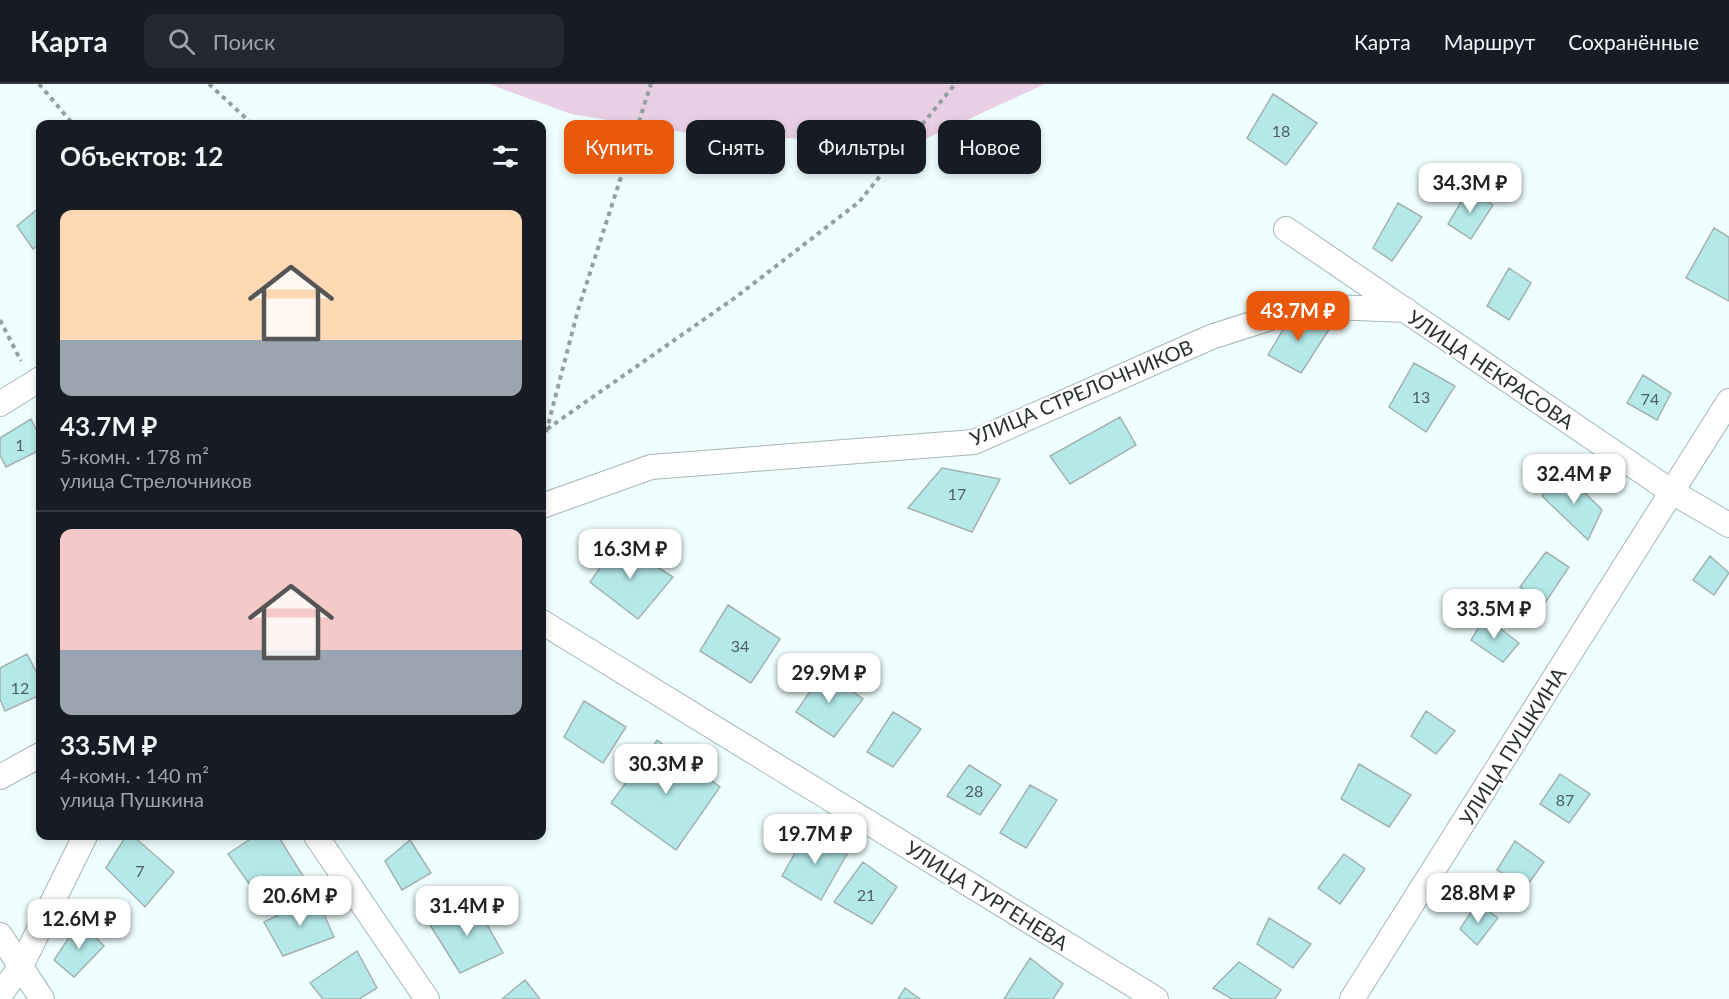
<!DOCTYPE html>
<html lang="ru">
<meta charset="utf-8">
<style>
:root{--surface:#171b24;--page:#242831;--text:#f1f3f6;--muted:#9ea1a6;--line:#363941;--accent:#ea580c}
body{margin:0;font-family:Lato,sans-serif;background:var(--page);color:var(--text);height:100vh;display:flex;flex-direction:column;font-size:22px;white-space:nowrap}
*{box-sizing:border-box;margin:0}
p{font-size:20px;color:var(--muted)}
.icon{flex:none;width:33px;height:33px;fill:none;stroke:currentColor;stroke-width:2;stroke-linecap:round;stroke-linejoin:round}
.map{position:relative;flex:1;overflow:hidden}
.side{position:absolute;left:36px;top:36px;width:510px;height:720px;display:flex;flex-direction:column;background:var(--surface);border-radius:12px;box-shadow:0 3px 9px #0003}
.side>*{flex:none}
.banner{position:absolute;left:564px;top:36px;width:570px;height:54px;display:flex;gap:12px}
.price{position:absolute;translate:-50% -51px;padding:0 14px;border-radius:12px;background:#fff;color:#222;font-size:20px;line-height:39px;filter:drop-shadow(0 2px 3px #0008)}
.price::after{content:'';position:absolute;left:50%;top:36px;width:18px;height:14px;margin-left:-9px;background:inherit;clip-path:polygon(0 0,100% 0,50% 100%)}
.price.on{background:var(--accent);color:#fff}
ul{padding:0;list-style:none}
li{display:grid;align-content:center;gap:12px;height:318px;padding:0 24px}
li+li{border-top:2px solid var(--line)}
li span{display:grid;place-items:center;height:186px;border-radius:12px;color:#555}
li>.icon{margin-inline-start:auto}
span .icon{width:108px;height:108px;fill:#fffc;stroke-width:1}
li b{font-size:26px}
h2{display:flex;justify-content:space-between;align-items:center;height:72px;padding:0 24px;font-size:26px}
.pill{padding:0 21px;border-radius:12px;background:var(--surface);box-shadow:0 3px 9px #0003;font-size:21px;line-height:54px}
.pill.on{background:var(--accent);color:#fff}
header{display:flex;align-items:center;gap:36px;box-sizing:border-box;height:84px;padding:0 30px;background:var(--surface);border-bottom:2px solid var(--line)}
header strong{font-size:28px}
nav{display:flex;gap:33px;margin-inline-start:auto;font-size:21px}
.search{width:420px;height:54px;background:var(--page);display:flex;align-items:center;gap:15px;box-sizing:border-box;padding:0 21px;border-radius:12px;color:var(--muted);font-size:22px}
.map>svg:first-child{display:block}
</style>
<header>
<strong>Карта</strong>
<div class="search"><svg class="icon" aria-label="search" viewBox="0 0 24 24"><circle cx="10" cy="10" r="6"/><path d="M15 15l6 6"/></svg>Поиск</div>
<nav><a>Карта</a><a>Маршрут</a><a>Сохранённые</a></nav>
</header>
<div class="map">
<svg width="1729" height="915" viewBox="0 0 1729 915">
<rect width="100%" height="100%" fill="#effefe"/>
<path fill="#e8cfe5" d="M489 0H1045L912 61 681 48 571 30Z"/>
<path fill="#b5e9e9" stroke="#a3b2b1" stroke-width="1.5" d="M1273 10 1317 39 1286 81 1247 54Z
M1468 106 1493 121 1471 155 1448 140Z
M1398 119 1422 133 1392 177 1373 164Z
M40 123V160L33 165 17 142Z
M1714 144 1729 153V217L1686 194Z
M1509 184 1531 199 1509 236 1487 222Z
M1294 227 1330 244 1301 289 1268 271Z
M1414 279 1455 302 1426 348 1389 323Z
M1643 291 1671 309 1657 336 1627 319Z
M1120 333 1136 361 1070 400 1050 372Z
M31 335 40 353V366L6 383 0 371V354Z
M942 384 1000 395 972 448 908 424Z
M1564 388 1602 426 1588 456 1542 412Z
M618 459 673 493 638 535 590 498Z
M1546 468 1569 483 1545 519 1520 503Z
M1710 472 1729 489 1714 511 1693 496Z
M728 521 780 555 751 599 700 567Z
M1485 533 1519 559 1503 578 1471 556Z
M27 570 40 595V611L5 627 0 615V584Z
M824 587 863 615 834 653 796 628Z
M584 617 626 643 603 679 564 653Z
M1426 627 1455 647 1436 670 1411 652Z
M893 628 921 645 893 683 867 668Z
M657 656 720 703 676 766 611 719Z
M1359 680 1411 711 1389 743 1341 715Z
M969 681 1001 701 980 731 947 712Z
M1560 690 1590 710 1569 739 1540 720Z
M1030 701 1057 716 1026 764 1000 749Z
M808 746 848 768 821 816 782 792Z
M126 752H133L174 788 145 823 106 784Z
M255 752H278L303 792 258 812 228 770Z
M410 756 431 789 402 806 385 777Z
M1515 757 1544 778 1526 803 1497 786Z
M1344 770 1365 785 1340 820 1318 804Z
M863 778 897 803 872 840 834 818Z
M316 812 334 853 283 872 264 838Z
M473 816 503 869 460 889 430 841Z
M1477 819 1498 834 1477 861 1460 845Z
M1269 834 1311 860 1293 884 1257 860Z
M80 837 104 862 74 893 54 876Z
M357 867 377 904 359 915H323L310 899Z
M1030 874 1063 900 1053 915H1004Z
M1239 878 1281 906 1275 915H1232L1213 904Z
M525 896 540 915H502Z
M905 904 920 915H898Z"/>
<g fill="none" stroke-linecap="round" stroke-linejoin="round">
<defs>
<path id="street" d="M1286 145 1672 408 1729 441
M0 320 40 295
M542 422 651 383 974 358 1211 253 1308 222 1406 226
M542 538 1156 915
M0 693 40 671
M316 752 427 915
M0 851 42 915
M0 911 21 882 85 752
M1352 915 1729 317"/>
</defs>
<use href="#street" stroke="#a7b5b5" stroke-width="26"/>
<path stroke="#949f9f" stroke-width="4" stroke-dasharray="4.5 4.5" stroke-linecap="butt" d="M39 0 73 40
M209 0 252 40
M0 236 21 277
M547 345 736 213 859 118 955 0
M542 356 547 345 578 226 651 0"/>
<use href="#street" stroke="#fff" stroke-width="24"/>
</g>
<g text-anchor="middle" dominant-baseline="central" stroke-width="5" stroke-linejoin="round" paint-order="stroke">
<g font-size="16" fill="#4e5f5f">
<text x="1281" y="46">18</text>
<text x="1421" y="312">13</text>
<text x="1650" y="314">74</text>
<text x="20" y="360">1</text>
<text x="957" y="409">17</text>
<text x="740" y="561">34</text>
<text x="20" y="603">12</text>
<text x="974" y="706">28</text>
<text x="1565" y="715">87</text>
<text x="140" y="786">7</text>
<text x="866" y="810">21</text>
</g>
<g font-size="20" fill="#2b3131" stroke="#fff">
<text transform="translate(1491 285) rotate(34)">УЛИЦА НЕКРАСОВА</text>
<text transform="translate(1081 308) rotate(-23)">УЛИЦА СТРЕЛОЧНИКОВ</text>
<text transform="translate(1512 662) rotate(-58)">УЛИЦА ПУШКИНА</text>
<text transform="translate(987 811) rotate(32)">УЛИЦА ТУРГЕНЕВА</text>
</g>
</g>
</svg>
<b class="price" style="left:1470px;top:130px">34.3M ₽</b>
<b class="price on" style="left:1298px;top:258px">43.7M ₽</b>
<b class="price" style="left:1574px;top:421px">32.4M ₽</b>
<b class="price" style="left:630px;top:496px">16.3M ₽</b>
<b class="price" style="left:1494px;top:556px">33.5M ₽</b>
<b class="price" style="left:829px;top:620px">29.9M ₽</b>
<b class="price" style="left:666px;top:711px">30.3M ₽</b>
<b class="price" style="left:815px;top:781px">19.7M ₽</b>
<b class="price" style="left:1478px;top:840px">28.8M ₽</b>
<b class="price" style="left:300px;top:843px">20.6M ₽</b>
<b class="price" style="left:467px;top:853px">31.4M ₽</b>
<b class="price" style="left:79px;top:866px">12.6M ₽</b>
<div class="banner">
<a class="pill on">Купить</a>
<a class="pill">Снять</a>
<a class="pill">Фильтры</a>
<a class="pill">Новое</a>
</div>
<section class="side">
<h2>Объектов: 12<svg class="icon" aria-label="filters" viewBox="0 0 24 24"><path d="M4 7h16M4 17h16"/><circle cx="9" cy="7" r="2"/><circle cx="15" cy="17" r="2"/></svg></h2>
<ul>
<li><span style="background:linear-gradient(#ffd9b3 70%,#9aa5b1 0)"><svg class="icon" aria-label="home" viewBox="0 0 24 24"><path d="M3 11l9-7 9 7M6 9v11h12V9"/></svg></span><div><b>43.7M ₽</b><p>5-комн. · 178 m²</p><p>улица Стрелочников</p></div></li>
<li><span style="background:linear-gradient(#f6c9c9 65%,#9aa5b1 0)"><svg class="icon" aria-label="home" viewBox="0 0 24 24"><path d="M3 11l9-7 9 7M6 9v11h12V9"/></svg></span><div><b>33.5M ₽</b><p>4-комн. · 140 m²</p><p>улица Пушкина</p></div></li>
</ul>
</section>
</div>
